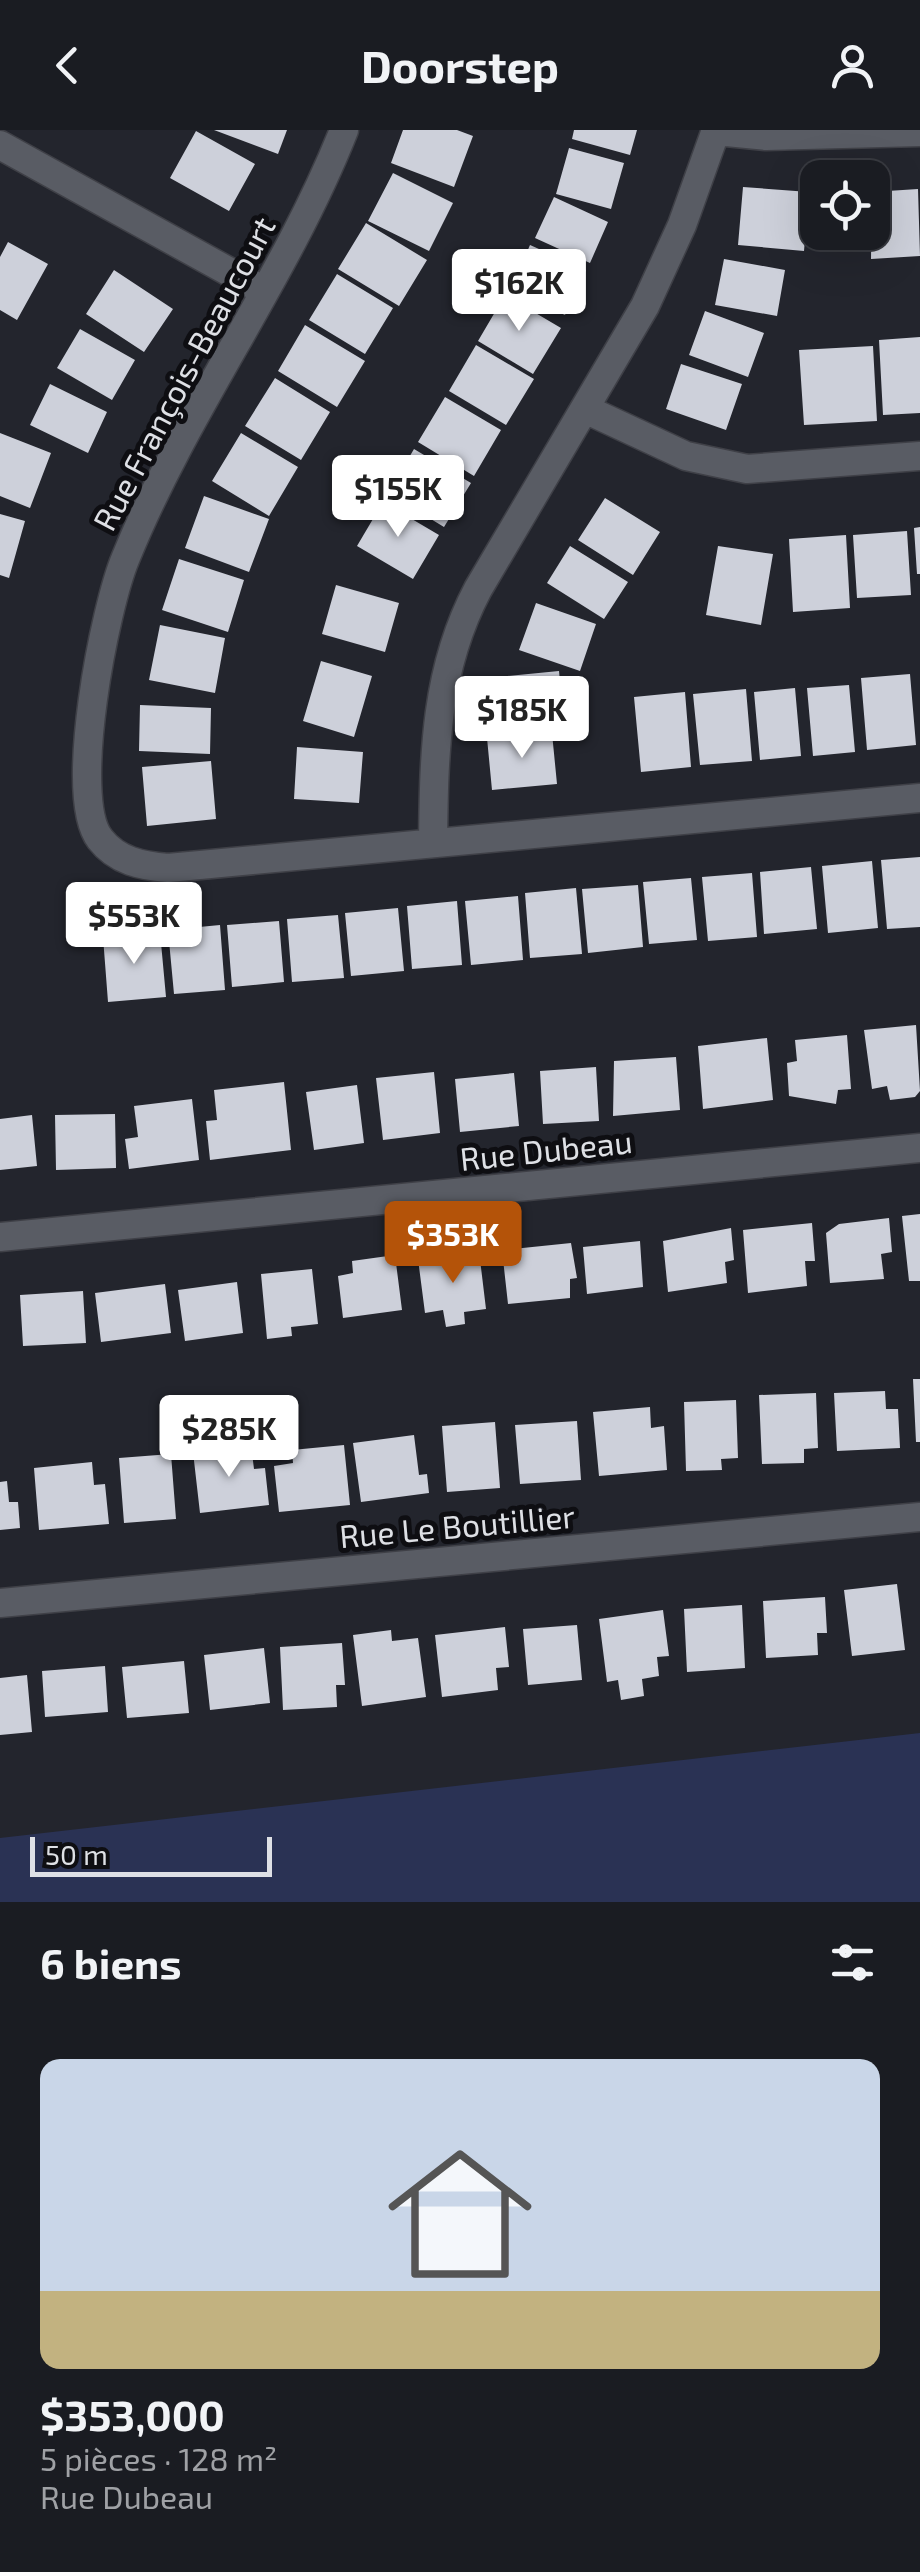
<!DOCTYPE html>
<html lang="fr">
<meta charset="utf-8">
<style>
:root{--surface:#1a1c22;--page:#27292f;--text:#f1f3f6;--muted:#9fa1a5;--line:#383a40;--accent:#b45309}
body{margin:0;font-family:"Exo 2",sans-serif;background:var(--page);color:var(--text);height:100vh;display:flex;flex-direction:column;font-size:38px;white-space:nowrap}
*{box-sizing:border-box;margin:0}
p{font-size:32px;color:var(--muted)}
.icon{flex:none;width:55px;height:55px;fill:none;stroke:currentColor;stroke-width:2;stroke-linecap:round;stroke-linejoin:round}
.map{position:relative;height:1772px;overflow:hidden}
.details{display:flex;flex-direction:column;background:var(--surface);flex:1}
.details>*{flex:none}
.controls{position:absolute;left:800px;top:30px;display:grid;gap:20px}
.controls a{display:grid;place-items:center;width:90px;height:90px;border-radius:20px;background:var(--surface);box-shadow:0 10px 40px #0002,0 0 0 2px var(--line);font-size:50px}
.scale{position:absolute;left:30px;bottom:25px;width:242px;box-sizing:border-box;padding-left:10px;border:5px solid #dee0e5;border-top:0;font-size:28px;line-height:35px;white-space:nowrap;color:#dee0e5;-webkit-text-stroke:8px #0e0e12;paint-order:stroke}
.price{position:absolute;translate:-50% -85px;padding:0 22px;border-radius:10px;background:#fff;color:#222;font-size:32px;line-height:65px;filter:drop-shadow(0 2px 5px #0008)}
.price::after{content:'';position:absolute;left:50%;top:60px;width:30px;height:22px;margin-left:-15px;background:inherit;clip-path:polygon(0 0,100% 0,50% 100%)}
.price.current{background:var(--accent);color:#fff}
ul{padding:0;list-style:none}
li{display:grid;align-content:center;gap:20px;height:530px;padding:0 40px}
li span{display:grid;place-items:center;height:310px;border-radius:20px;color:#555}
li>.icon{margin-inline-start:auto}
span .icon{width:180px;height:180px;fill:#fffc;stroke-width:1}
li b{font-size:42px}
h2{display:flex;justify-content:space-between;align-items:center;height:120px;padding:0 40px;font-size:42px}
header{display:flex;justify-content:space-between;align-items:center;height:130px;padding:0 40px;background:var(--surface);font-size:45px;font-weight:700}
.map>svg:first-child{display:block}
</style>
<header><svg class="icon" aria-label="back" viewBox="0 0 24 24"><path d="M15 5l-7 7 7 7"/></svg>Doorstep<svg class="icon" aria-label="person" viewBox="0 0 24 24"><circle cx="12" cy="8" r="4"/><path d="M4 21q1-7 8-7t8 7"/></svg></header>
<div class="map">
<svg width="920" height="1772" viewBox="0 0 920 1772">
<rect width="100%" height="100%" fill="#23252d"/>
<path fill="#2a3254" d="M920 1603V1772H0V1708Z"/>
<path fill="#cdd0da" d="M214 0H287L278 24Z
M403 0H457L473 6 454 57 391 33Z
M574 0H637L630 25 572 9Z
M196 1 255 34 229 81 170 48Z
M569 18 624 33 611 79 556 64Z
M393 43 453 73 429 121 368 91Z
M743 57 809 62 804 121 738 115Z
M918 59 920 126 871 129 872 62Z
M554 67 608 92 590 133 535 108Z
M366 93 427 130 399 176 338 139Z
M8 112 48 134 17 190 0 180V127Z
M530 115 586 140 565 185 510 161Z
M724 129 785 140 777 186 715 175Z
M114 140 173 179 144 222 86 184Z
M337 144 393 178 365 224 309 190Z
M505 165 561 198 533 244 478 211Z
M705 181 764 203 748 247 689 225Z
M305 195 365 231 337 277 278 241Z
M80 199 135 230 112 270 57 238Z
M920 207V283L883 285 879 210Z
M476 215 534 249 506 295 449 261Z
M873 216 877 291 804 295 799 220Z
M681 234 742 254 726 300 666 279Z
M275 248 330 282 301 330 245 296Z
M50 254 107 282 88 323 30 295Z
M445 267 501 300 474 346 418 312Z
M0 303 51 323 30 378 0 366Z
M241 303 298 337 269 386 212 351Z
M414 319 471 353 444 397 388 363Z
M204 366 269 389 249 442 185 418Z
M605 368 660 402 633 445 578 410Z
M383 372 439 405 413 449 357 416Z
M0 384 25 391 9 448 0 445Z
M920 397V444H917L914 398Z
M907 401 911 465 857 468 853 405Z
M846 405 850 478 793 482 789 409Z
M570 416 628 452 604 489 547 453Z
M718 416 773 424 761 495 706 485Z
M179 429 244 450 228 502 162 480Z
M336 455 399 473 385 522 322 504Z
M536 473 596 494 580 541 519 520Z
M160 495 225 508 215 563 149 550Z
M321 531 372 546 354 607 303 591Z
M559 541 564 593 501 598 497 547Z
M910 544 916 615 867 620 861 548Z
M849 555 855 622 813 626 807 558Z
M795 558 801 626 760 630 754 562Z
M746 559 752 631 700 635 693 564Z
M685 562 691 637 641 642 634 567Z
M140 575 211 578 210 624 139 621Z
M552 603 557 654 492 660 487 608Z
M297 617 363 622 359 673 294 669Z
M211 631 216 689 147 696 142 637Z
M920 727V797L887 799 881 730Z
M872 731 878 798 828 803 822 736Z
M811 737 817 799 764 804 760 742Z
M752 743 757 807 708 811 702 747Z
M691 748 697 810 649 814 643 752Z
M638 755 643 817 588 823 582 759Z
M576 758 582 824 530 828 525 763Z
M518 766 523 830 471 835 465 771Z
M457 771 462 835 412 839 407 776Z
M398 778 404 841 351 846 345 783Z
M338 785 344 848 292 852 287 789Z
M279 791 284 852 232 857 227 795Z
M220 795 225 860 174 864 168 800Z
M160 802 166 867 108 872 103 807Z
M916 895 920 961 915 967 890 970 887 956 872 959 864 900Z
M847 905 851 959 838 960 836 974 789 966 787 933 797 931 795 910Z
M767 908 773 970 703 979 698 916Z
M676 927 680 980 613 986 614 931Z
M596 937 599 991 543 994 540 941Z
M434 942 440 1003 383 1010 376 948Z
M514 943 519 996 460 1002 455 949Z
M284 952 291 1020 210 1030 206 991 217 990 214 960Z
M357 955 364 1013 314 1020 306 962Z
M192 969 199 1030 129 1039 125 1009 138 1007 134 976Z
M115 984 116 1038 56 1040 55 985Z
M32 985 37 1036 0 1040V989Z
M920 1084V1151H909L902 1086Z
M889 1088 892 1122 881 1124 884 1149 830 1153 826 1103 839 1094Z
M812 1093 815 1131H805L807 1156 748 1163 743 1100Z
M731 1098 734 1130 725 1132 727 1153 668 1162 663 1111Z
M640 1111 643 1157 587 1164 583 1117Z
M571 1113 577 1148 570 1149V1168L508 1174 502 1120Z
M479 1121 486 1179 464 1182 465 1194 446 1197 443 1180 425 1183 418 1129Z
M395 1125 402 1180 343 1188 338 1146 353 1143 352 1131Z
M312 1139 318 1194 291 1197 292 1206 267 1209 261 1144Z
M237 1152 243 1203 185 1211 178 1160Z
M165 1154 171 1203 101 1212 95 1163Z
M83 1161 86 1213 23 1216 20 1165Z
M913 1249H920V1312H916Z
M885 1261 886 1279H898L900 1318 837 1321 834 1263Z
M816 1263 818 1318 804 1319V1333L762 1334 759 1265Z
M736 1270 738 1328 721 1329 722 1340 686 1341 684 1272Z
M650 1277 651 1298 664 1296 667 1340 599 1346 593 1282Z
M577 1291 581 1350 520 1354 515 1295Z
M495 1292 500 1358 447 1362 442 1296Z
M414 1305 419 1345 427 1344 429 1363 361 1372 353 1313Z
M251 1315 254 1339 265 1338 269 1375 200 1383 193 1322Z
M344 1315 350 1375 279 1382 274 1336 293 1333 292 1320Z
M171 1324 176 1389 124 1393 119 1328Z
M92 1332 94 1355 105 1354 109 1394 39 1400 34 1338Z
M7 1351 9 1372H18L20 1398 0 1400V1352Z
M897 1454 905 1520 852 1526 844 1460Z
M825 1467 827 1503H817L818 1525 766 1528 763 1471Z
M742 1475 745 1538 687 1542 684 1479Z
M663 1480 669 1526 657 1527 659 1546 642 1549 644 1566 621 1570 618 1550 607 1552 599 1489Z
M577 1495 582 1550 528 1555 523 1499Z
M505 1497 509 1537 496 1538 498 1560 442 1567 435 1505Z
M391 1500 392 1511 418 1508 426 1567 362 1576 353 1505Z
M342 1513 345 1555H336L337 1577 283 1580 280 1517Z
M264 1518 270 1573 210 1580 204 1525Z
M184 1531 189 1583 127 1588 122 1537Z
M105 1536 108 1582 45 1587 42 1541Z
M27 1545 32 1602 0 1605V1548Z"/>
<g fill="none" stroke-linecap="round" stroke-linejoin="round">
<defs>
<path id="street" d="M344 0C285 149 186 279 126 427 105 476 67 667 100 709 117 731 142 736 168 738L920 668
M716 1 766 6 920 2
M0 15 264 161
M585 279 686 326 747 339 920 326
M433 713C434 624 435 540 478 459L645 176 682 95 716 0
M0 1107 920 1018
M0 1473 920 1387"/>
</defs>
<use href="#street" stroke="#3f4047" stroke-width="31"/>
<use href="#street" stroke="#595c64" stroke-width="28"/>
</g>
<g text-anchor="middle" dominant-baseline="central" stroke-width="10" stroke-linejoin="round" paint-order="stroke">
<g font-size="32" fill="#dee0e5" stroke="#0e0e12">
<text transform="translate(183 243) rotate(-62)">Rue François-Beaucourt</text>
<text transform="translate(546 1019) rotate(-6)">Rue Dubeau</text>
<text transform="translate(457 1395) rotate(-5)">Rue Le Boutillier</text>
</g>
</g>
</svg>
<div class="controls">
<a><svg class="icon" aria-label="locate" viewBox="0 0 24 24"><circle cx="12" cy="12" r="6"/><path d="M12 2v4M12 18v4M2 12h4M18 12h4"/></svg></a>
</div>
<div class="scale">50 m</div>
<b class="price" style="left:519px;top:204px">$162K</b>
<b class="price" style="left:398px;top:410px">$155K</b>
<b class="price" style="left:522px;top:631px">$185K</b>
<b class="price" style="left:134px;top:837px">$553K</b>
<b class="price current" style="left:453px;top:1156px">$353K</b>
<b class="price" style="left:229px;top:1350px">$285K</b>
</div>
<section class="details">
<h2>6 biens<svg class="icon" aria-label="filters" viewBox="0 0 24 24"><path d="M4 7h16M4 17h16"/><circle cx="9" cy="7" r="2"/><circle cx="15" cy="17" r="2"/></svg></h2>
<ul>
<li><span style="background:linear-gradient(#c9d6e8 75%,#c2b280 0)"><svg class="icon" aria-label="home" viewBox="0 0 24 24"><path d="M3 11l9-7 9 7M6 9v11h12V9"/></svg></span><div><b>$353,000</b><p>5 pièces · 128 m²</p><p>Rue Dubeau</p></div></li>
</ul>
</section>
